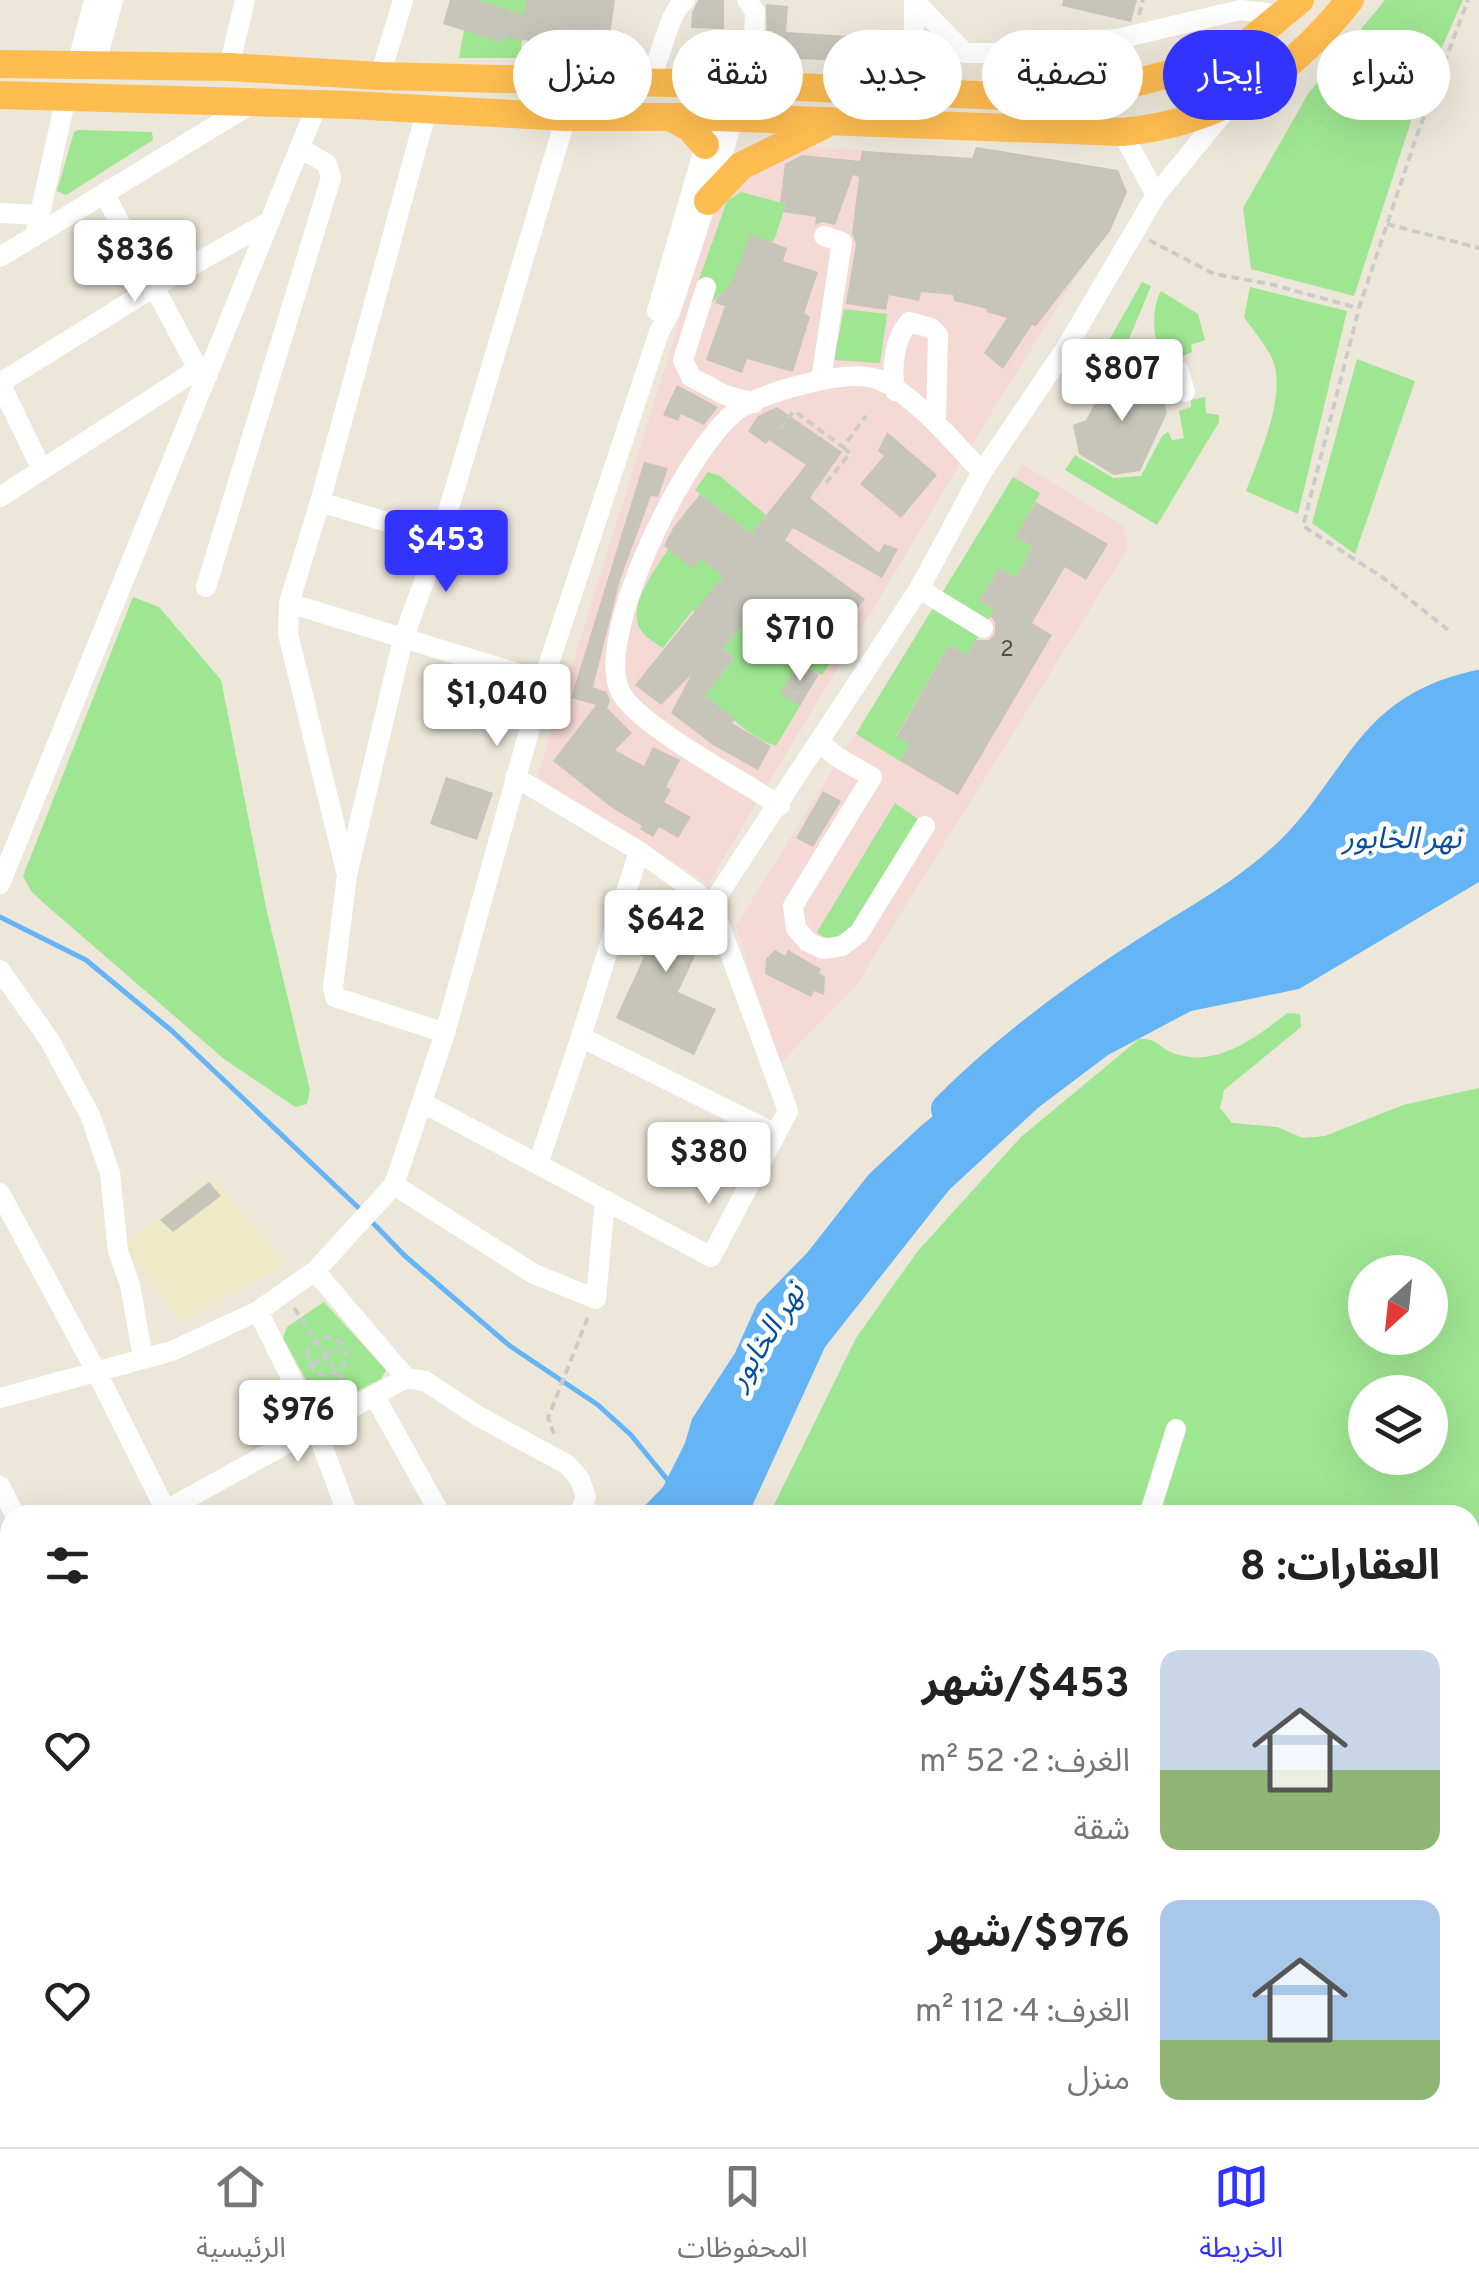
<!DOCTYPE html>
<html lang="ar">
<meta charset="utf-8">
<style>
:root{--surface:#fff;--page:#f2f2f2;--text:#222;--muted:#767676;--line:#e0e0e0;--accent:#33f}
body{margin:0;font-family:Overpass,"Noto Sans Arabic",sans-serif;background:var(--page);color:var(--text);direction:rtl;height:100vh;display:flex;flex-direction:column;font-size:38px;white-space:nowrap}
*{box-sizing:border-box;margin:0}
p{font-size:32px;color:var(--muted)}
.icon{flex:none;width:55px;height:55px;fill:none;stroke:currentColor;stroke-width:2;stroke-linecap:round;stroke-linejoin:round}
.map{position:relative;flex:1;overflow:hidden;direction:ltr}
.details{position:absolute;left:0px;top:1505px;width:1480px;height:642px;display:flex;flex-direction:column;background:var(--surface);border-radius:30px 30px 0 0;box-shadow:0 10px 40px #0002;direction:rtl}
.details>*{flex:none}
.guide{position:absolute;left:30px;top:30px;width:1420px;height:90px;direction:rtl;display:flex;gap:20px}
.needle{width:65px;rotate:207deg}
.fabs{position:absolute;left:1348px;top:1255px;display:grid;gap:20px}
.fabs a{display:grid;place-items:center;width:100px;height:100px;border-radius:50%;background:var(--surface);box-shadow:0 10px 40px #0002;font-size:50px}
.price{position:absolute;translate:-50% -85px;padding:0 22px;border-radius:10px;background:#fff;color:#222;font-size:32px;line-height:65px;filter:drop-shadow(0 2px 5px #0008)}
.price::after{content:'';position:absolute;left:50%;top:60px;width:30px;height:22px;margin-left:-15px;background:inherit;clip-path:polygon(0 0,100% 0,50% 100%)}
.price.active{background:var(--accent);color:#fff}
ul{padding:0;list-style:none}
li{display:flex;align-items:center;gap:30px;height:250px;padding:0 40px}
li span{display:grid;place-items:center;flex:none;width:280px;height:200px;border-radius:20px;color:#555}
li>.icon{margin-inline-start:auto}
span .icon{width:120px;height:120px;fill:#fffc;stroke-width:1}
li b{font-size:42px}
h2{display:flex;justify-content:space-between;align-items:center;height:120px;padding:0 40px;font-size:42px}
.pill{padding:0 35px;border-radius:45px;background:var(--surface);box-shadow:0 10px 40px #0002;font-size:35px;line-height:90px}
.pill.active{background:var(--accent);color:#fff}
.dock{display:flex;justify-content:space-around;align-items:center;height:140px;border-top:2px solid var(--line);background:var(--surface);font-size:28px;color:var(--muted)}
.dock a{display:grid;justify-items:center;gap:5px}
.dock .active{color:var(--accent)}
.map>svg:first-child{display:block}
</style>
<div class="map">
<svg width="1479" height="2147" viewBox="0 0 1479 2147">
<rect width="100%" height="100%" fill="#ece7d9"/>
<path fill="#efe9c7" d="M212 1176 286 1265 181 1322 124 1245Z"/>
<path fill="#f4d9d5" d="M815 147 972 158 1089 256 961 462 708 884 537 777 713 214 739 175 781 154Z
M1022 464 1123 526 1128 548 857 984 779 1065 736 926Z"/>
<path fill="#9ee691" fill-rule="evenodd" d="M478 0H526L520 58H459L464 30 501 42 511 11Z
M1385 0H1463L1417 103 1354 296 1251 269 1243 208 1308 94Z
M78 130 152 132 153 140 66 195 57 191 74 132Z
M741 192 786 204 775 238 772 242 750 235 733 282 712 302 697 285 727 201Z
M1142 282 1151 286 1121 358H1099Z
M1250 287 1347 311 1298 514 1246 491C1259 457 1289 391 1271 356 1264 343 1253 330 1244 317Z
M1161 291 1198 314 1205 340 1191 345 1192 352 1180 357 1161 353C1152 338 1152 306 1161 291Z
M844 309 887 314 880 363 834 360Z
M1357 359 1415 381 1355 554 1312 523Z
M1205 397 1206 413 1219 415V422L1157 525 1065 470 1075 455 1113 478 1141 476 1162 436 1168 432 1172 440 1184 438 1179 411 1191 407V400Z
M708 472 720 476 766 515 751 534 695 490Z
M1013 477 1040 493 1016 537 1033 547 1016 578 999 568 979 600 994 610 967 655 949 645 896 736 910 745 900 761 856 734Z
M668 549 732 564 703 602 706 619 693 610 663 648C657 644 648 639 643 633 623 609 656 570 668 549Z
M133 597 159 607 221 680 267 912 310 1090 307 1104 295 1107 224 1059 46 905 31 891 23 876Z
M841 608 852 616 855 624 822 675 799 663 781 694 800 706 776 746C748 737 728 713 705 696L734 658 723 649 740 628 755 639 778 609 790 631 811 647Z
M895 803 919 820 846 935C835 938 826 941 817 932Z
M1287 1013 1300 1014 1301 1027 1224 1090 1220 1108 1232 1123 1277 1127 1303 1138 1325 1136 1403 1105 1479 1088V1757L1470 1753V1515H769L856 1338 917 1252 1021 1137 1139 1039C1159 1038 1157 1047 1173 1053 1215 1069 1256 1038 1287 1013ZM1365 1272H1430V1338H1365ZM1365 1392H1430V1458H1365Z
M324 1302 386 1370 381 1379 327 1406 318 1402 283 1338 287 1327Z
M1470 1871 1479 1876V2147H904L901 2138H1470Z"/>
<path fill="#65b4f5" d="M1479 694V882L1299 989 1191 1011 1108 1055 1039 1107 949 1190 825 1347 748 1515H636L663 1487 685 1443 692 1419 735 1353 757 1304 807 1253 869 1174 922 1125 1020 1046 1113 987 1221 910 1298 846 1394 727 1445 704Z
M744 2138H901L904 2147H747Z"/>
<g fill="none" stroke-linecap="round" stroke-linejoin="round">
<path stroke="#65b4f5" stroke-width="5" d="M0 917 86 960 172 1031 364 1213
M371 1221 405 1256 510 1346 598 1405 631 1435 670 1483"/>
<path stroke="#65b4f5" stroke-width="32" d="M947 1109C1006 1050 1073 1000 1143 955 1195 921 1248 894 1292 851 1362 781 1369 709 1479 686"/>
</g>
<path fill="#c7c4b9" d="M450 0H478L524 15 526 0H615L608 48 592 45 591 37 550 31 548 44 503 37 501 42 443 24Z
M698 0H724V29L691 28 692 13Z
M1063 0H1137L1131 22 1062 6Z
M766 4 788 6 786 32 882 38 883 62 767 58Z
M976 147 1118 170 1127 192 1110 231 1036 326 1032 325 1003 369 984 353 1007 318 987 312V309L954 301 953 295 921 292 919 301 889 295 886 310 846 304 856 244 852 233 859 177 853 175 835 225 822 222 815 225 816 217 783 212 786 204 780 202 785 164 802 155 860 161 862 151 972 158Z
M750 234 787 248 783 261 818 272 804 313 810 317 793 372 747 359 742 373 706 360 725 306 715 303 717 298 732 282Z
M1122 376 1157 377 1167 413 1140 471 1114 475 1079 454 1073 425 1086 420 1106 382Z
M677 385 718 407 704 425 681 414 678 421 663 415Z
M777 407 842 452 810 498 879 553 884 544 898 549 882 578 793 528 785 540 865 599 852 616 841 608 811 648 771 617 755 639 740 628 723 649 734 658 705 696 735 719 732 723 771 746 758 770 713 745 671 713 691 675 661 705 635 685 723 576 701 559 693 569 664 546 673 528 700 494 751 534 806 465 769 440 766 444 748 431 758 416Z
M887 432 937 475 901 518 860 484 884 456 878 451Z
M644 462 668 468 658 497 651 496 620 580 593 687 606 692 610 700 607 708 632 733 615 750 644 766 653 747 680 760 666 787 671 790 664 802 691 817 678 838 659 827 653 837 640 829 642 826 611 807 553 761 596 705 571 698Z
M1036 502 1108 544 1086 580 1065 567 1032 623 1052 635 958 795 900 761 910 745 896 737 949 645 967 655 976 640H989L995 634V622L990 616 994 610 979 600 999 568 1016 578 1033 547 1015 537Z
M799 663 819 674 800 706 780 694Z
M446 777 493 793 477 840 430 824Z
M823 791 841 801 813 847 796 838Z
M650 892 702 917 707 930 678 992 716 1009 694 1055 616 1018 644 957 624 948Z
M775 950 785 956 788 950 821 969 819 973 825 977 824 995 814 991 811 997 765 974 766 959Z
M209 1182 221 1196 173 1232 160 1220Z"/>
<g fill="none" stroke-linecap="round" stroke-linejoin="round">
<path stroke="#cbcbcb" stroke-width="4" stroke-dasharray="8 5" stroke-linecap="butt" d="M1139 15 1143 0
M1387 224 1479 248
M1149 240 1214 274 1270 284 1358 308
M780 429 794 411 843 447 866 416
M826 483 850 453 843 447
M1448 630 1382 577 1303 526 1359 308 1417 135 1468 0
M294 1308 350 1391
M308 1356a19 19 0 1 1 38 0a19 19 0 1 1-38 0Z
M312 1365 342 1346
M554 1434 548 1418 588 1317"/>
<path stroke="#fff" stroke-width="20" d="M914 1 965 53H996L1065 42 1118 39 1240 10 1268 13 1281 18
M96 64 113 0
M77 65 94 0
M229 67 245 0
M380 76 403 0
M647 82C663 59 666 15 685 0
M741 91 752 85 755 12 747 0
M914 92V0
M1122 132 1156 195
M104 193 198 369 208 375
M0 213 40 215
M35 236 66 97
M0 257 251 104
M706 287 683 360 691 377 725 395 754 403
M657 311 709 132
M1066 348 1101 363 1156 362 1179 371 1185 392
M821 380 842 242 824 236
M0 383 154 287 270 221
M0 383 42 470
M895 391C891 369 894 339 909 322L931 328 938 335 936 423
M0 497 198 369
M320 502 440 538
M206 587 331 178 327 164 300 148
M919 589 983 628
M289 603 543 681
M820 743 837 757 872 777 793 906 796 928 808 942 823 949 842 946 859 933 925 826
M780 806C744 781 637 726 620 691 593 634 691 438 742 407 769 391 843 370 873 378 907 386 957 446 982 472
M346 871 288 634 289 603 320 502 427 109
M0 884 317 105
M712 904 919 589 982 472 1066 348 1156 195 1229 106
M0 970 50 1041 90 1115 110 1173 118 1251 130 1285 143 1358
M445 1033 335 997 333 987 347 875 403 639 440 538 566 117
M581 1037 639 851
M423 1103 711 1257 788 1111 712 904 639 851 515 777
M538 1164 581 1037 776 1134
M394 1185 534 1274 596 1299 605 1200
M0 1193 96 1371 168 1515
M315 1271 406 1378 425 1381 478 1416 568 1465 580 1480 586 1497 579 1515
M258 1311 315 1426 348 1515
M374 1395 441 1515
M0 1398 172 1351 258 1311 315 1271 394 1185 445 1033 543 681 659 332 670 312 734 118 723 104 687 88
M0 1486 15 1515
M166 1510 406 1378
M1149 1515 1176 1429
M1470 1777 1479 1780
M0 1879 10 1874
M0 2110 10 2129
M334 2138 339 2147
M619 2138 622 2147
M382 2147 400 2138"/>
<path stroke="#f8f151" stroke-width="25" d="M0 1808 10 1828
M168 2138 173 2147"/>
<path stroke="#ffbd51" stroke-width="28" d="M0 64 229 67 380 76 752 85 1022 97 1111 89 1204 65 1245 45 1300 0
M0 95 351 105 566 117H714L1122 132C1221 123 1288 77 1350 0
M670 117 690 128 705 145
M708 201 741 166 822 126"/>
</g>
<g text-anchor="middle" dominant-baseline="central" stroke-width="10" stroke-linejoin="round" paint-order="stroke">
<g font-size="22" fill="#504f4c">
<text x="1007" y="650">2</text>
</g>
<g font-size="30" font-style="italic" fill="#064d9f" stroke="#fff">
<text x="1402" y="840">نهر الخابور</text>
<text transform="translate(768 1337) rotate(-58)">نهر الخابور</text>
</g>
</g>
</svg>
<div class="fabs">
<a><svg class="needle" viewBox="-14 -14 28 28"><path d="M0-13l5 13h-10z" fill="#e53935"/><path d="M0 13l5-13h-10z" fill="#767676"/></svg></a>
<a><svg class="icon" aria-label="layers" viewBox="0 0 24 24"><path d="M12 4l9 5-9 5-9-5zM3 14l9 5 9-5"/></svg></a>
</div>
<b class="price" style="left:135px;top:305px">$836</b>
<b class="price" style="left:1122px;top:424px">$807</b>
<b class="price active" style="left:446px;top:595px">$453</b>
<b class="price" style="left:800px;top:684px">$710</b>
<b class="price" style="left:497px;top:749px">$1,040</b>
<b class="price" style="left:666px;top:975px">$642</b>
<b class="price" style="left:709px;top:1207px">$380</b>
<b class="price" style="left:298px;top:1465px">$976</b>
<div class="guide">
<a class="pill">شراء</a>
<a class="pill active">إيجار</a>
<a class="pill">تصفية</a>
<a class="pill">جديد</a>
<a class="pill">شقة</a>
<a class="pill">منزل</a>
</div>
<section class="details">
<h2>العقارات: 8<svg class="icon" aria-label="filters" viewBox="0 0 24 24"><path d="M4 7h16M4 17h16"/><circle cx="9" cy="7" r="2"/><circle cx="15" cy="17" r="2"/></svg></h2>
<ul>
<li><span style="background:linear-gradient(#c9d6e8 60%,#8fb573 0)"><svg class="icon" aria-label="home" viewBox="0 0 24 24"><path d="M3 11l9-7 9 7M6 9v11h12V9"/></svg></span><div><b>$453/شهر</b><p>الغرف: 2 · 52 m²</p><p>شقة</p></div><svg class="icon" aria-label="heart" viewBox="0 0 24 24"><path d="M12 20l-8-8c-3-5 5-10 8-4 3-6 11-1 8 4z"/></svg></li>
<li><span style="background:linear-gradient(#a9c7e8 70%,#8fb573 0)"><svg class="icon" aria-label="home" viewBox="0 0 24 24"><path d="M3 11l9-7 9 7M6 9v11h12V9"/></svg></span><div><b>$976/شهر</b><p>الغرف: 4 · 112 m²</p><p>منزل</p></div><svg class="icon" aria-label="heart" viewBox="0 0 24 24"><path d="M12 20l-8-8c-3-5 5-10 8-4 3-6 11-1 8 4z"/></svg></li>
</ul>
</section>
</div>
<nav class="dock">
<a class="active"><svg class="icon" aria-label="map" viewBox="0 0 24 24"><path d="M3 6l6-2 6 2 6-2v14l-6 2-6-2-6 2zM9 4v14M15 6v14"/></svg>الخريطة</a>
<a><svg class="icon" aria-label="saved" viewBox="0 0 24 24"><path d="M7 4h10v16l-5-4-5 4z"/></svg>المحفوظات</a>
<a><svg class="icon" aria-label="home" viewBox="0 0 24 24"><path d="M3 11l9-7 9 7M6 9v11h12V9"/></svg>الرئيسية</a>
</nav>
